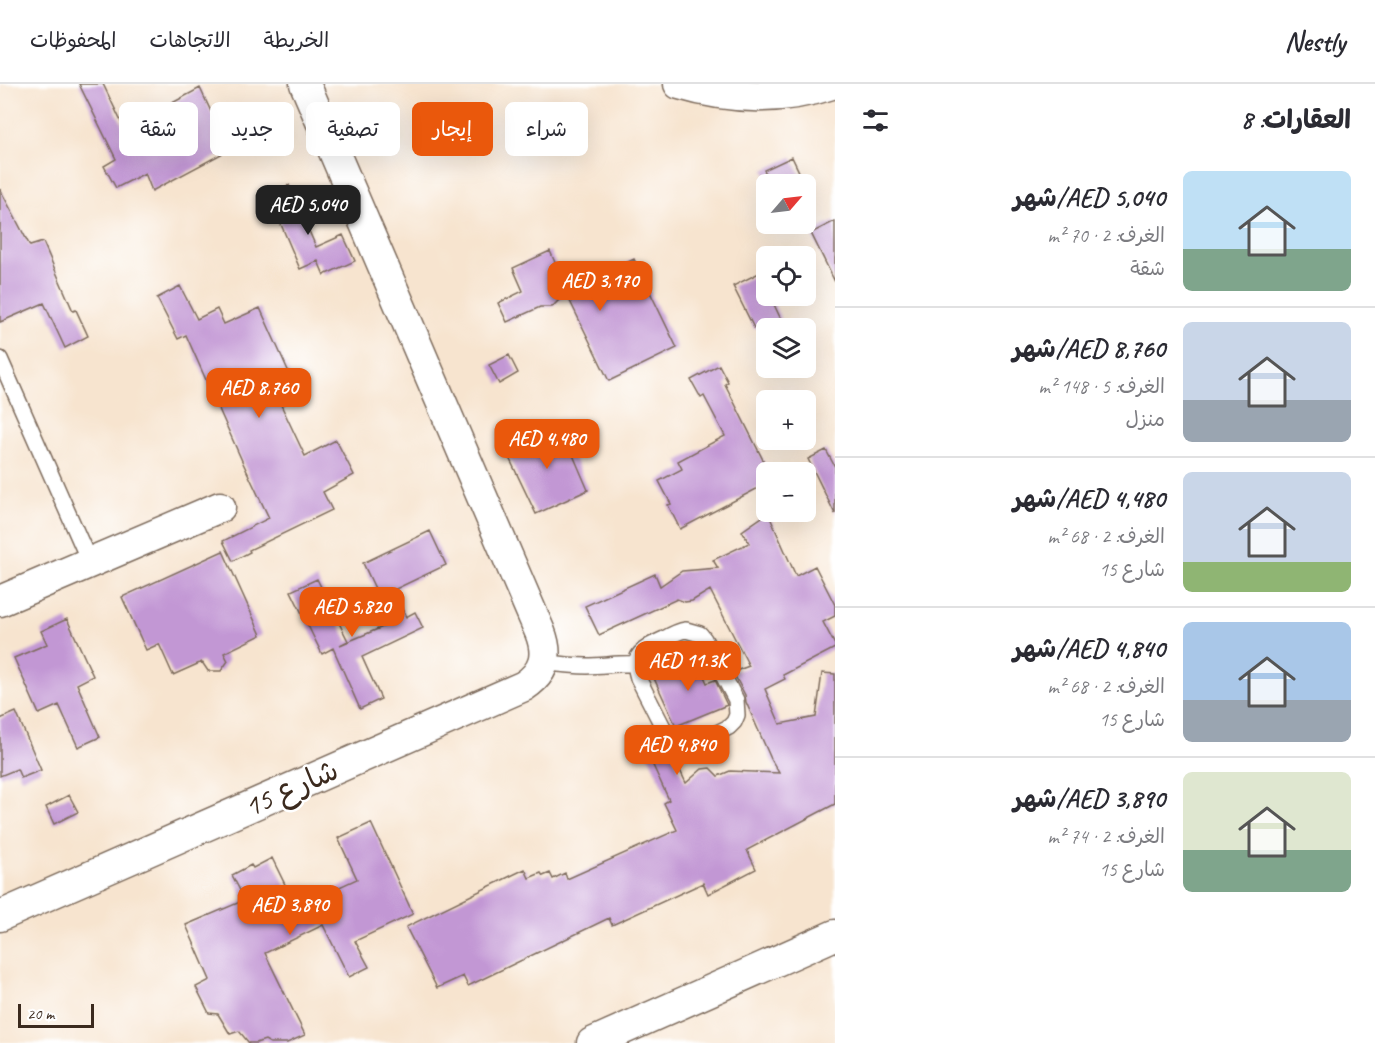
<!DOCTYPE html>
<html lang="ar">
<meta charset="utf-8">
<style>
:root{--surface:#fff;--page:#f2f2f3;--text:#2b2b33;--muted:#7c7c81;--line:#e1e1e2;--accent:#ea580c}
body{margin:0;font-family:Caveat,"Playpen Sans Arabic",sans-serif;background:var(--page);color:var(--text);direction:rtl;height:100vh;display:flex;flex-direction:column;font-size:22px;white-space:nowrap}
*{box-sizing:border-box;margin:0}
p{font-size:20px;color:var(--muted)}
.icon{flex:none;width:33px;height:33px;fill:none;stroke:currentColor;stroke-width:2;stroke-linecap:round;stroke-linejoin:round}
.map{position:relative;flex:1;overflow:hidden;direction:ltr}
.drawer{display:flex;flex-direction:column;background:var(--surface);width:540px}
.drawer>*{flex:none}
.top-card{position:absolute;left:18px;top:18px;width:570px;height:54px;direction:rtl;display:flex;gap:12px}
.needle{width:39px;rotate:62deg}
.fabs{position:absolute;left:756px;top:90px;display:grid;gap:12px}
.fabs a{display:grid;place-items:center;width:60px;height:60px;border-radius:9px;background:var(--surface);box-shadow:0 6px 24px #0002;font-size:30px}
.scale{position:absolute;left:18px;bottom:15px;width:76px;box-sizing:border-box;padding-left:6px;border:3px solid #3b2a1e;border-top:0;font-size:16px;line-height:21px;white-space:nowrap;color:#3b2a1e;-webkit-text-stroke:4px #fff;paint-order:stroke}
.price{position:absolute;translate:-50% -51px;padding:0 14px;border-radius:12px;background:var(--accent);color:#fff;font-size:20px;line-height:39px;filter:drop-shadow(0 2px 3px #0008)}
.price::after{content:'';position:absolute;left:50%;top:36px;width:18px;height:14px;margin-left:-9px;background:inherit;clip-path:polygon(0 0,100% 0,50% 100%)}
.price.current{background:#222;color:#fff}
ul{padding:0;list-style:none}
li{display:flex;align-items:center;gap:18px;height:150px;padding:0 24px}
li+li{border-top:2px solid var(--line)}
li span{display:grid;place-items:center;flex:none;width:168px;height:120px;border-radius:9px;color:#555}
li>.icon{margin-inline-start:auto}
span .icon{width:72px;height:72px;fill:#fffc;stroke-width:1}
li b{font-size:26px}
h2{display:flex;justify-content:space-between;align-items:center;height:72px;padding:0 24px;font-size:26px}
.chip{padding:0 21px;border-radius:9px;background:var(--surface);box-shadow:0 6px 24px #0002;font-size:21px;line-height:54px}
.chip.current{background:var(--accent);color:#fff}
header{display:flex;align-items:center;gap:36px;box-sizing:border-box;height:84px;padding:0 30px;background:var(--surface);border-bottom:2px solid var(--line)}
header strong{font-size:28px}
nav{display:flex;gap:33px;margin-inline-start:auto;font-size:21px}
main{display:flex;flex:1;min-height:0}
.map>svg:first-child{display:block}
</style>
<header>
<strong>Nestly</strong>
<nav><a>الخريطة</a><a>الاتجاهات</a><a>المحفوظات</a></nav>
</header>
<main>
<section class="drawer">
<h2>العقارات: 8<svg class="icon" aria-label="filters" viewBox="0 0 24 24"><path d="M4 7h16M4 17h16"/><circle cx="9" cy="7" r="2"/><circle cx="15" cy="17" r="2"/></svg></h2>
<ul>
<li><span style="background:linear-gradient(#bfe0f5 65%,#7fa58c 0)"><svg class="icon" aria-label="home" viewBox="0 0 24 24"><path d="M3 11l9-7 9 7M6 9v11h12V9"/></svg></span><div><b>AED 5,040/شهر</b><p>الغرف: 2 · 70 m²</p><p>شقة</p></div></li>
<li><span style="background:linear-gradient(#c9d6e8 65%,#9aa5b1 0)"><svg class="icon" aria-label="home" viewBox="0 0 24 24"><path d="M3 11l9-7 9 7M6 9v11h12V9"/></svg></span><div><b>AED 8,760/شهر</b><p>الغرف: 5 · 148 m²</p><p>منزل</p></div></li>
<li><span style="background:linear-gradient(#c9d6e8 75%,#8fb573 0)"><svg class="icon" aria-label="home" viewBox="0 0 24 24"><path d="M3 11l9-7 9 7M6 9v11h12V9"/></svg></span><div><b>AED 4,480/شهر</b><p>الغرف: 2 · 68 m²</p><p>شارع 15</p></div></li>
<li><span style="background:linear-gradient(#a9c7e8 65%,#9aa5b1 0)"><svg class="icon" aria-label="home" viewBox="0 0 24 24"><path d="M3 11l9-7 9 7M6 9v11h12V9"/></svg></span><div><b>AED 4,840/شهر</b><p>الغرف: 2 · 68 m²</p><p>شارع 15</p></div></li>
<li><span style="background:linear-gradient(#dfe7d0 65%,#7fa58c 0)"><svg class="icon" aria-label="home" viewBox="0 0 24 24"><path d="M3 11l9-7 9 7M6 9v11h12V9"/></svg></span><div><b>AED 3,890/شهر</b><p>الغرف: 2 · 74 m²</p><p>شارع 15</p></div></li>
</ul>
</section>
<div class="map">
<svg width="835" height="959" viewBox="0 0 835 959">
<rect width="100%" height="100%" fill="#fff"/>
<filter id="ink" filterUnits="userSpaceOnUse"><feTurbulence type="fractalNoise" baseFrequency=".0167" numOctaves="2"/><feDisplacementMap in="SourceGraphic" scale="12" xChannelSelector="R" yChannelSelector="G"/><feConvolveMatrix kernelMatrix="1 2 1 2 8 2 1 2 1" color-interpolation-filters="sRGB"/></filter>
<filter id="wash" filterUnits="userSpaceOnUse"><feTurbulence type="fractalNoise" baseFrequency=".008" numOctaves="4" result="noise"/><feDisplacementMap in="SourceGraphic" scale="24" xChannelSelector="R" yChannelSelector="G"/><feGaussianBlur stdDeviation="1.35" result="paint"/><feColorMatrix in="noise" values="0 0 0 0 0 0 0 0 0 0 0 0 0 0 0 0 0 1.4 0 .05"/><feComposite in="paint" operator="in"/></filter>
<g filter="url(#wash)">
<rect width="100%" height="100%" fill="#f7e4cf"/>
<g id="blocks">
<path fill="#c297d4" d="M79 0H103L128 52 163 37V24L200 4 229 66 152 107 145 89 116 104 104 82 116 75Z
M792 73 801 92 783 100H771L764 86Z
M289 101 316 163 343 151 355 177 324 191 318 177 300 185 268 110Z
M0 105 30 162 43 158 73 227 76 226 88 252 65 264 44 219 0 238Z
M835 137V198L811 149Z
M550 167 568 208 634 175 677 264 609 297 566 209 552 223H540L507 238 498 219 523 207 513 184Z
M759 189 766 205V212H770L785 244H754L733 202Z
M180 202 197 235 217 225 224 240 260 224 300 313 281 321 305 372 336 356 354 391 323 408 332 426 249 466 250 468 233 477 223 457 269 434 243 379 186 251 178 255 157 214Z
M509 271 518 289 499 300 489 281Z
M719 281 728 298 725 300 766 382V400L680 445 668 421 671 420 659 397 682 385 678 377 725 352 704 312 701 314 691 296Z
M548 346 553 349H561L569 354 574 362 573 371 588 406 536 430 505 365Z
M826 366 835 383V430L808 375Z
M768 429 796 492 815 482 835 521V532L823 538 835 561V564L783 591 785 595 765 605 780 640 816 633 822 589 835 590V720L747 766 756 785 708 810 703 799 612 841 609 834 468 902 463 892 437 904 406 843 525 785 529 794 541 789 543 792 550 789 553 795 565 789 567 795 677 746 664 719 669 716 644 662 658 655 672 669 686 699 702 685 710 684 718 692 730 687 779 689 771 675 746 618 745 611 733 588 749 582 710 506 692 517 685 518 677 515 599 551 585 522 655 490 660 502 682 487 718 484 713 476 749 459 742 447Z
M430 447 446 481 379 513 363 479Z
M223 467 261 551 224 569 228 577 221 587H208L202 578 173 591 159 560 146 566 122 513Z
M317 495 348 557 340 561 385 542 379 529 400 520 406 533 415 528 423 544 362 573 381 615 360 625 333 564 322 570 291 507Z
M67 535 93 592 77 600 100 653 78 663 59 621 39 630 14 574 47 560 41 547Z
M695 572 707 599 715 596 727 621 676 642 653 592Z
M16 628 41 686 21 694 17 685 0 692V635Z
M69 711 78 728 54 740 46 723Z
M371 739 413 830 355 857 369 883 349 893 323 841 265 869 305 951 287 959H270L265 956 256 959H249L239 947 230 950 218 930 209 929 196 903 210 896 186 841 245 816 232 791 251 781 253 784 272 774 296 823 357 795 338 754Z"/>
</g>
</g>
<g filter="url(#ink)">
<use href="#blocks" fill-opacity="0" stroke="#7d6b5c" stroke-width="1.5"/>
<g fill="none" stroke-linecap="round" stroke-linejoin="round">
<defs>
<path id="service" d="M0 275 90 479
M686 546 700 550 704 555 736 616 737 631 734 638 729 643 693 661 686 662 678 661 667 651 638 594C630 570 645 564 664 555 671 551 678 547 686 546Z
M543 578C558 580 572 582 587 582 603 582 619 579 635 580"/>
<path id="minor" d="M679 0C729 15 782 17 832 0
M0 517 220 423
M0 832 524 602C545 588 549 571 540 548L305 0
M592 959 835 851"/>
</defs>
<use href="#service" stroke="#7d6b5c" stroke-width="18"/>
<use href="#minor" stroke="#7d6b5c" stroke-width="33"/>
<use href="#service" stroke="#fff" stroke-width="15"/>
<use href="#minor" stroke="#fff" stroke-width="30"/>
</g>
</g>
<g text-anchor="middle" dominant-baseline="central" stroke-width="5" stroke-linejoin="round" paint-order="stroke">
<g font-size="30" fill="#3b2a1e" stroke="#fff">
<text transform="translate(291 704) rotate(-24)">شارع 15</text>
</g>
</g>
</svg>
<div class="fabs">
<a><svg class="needle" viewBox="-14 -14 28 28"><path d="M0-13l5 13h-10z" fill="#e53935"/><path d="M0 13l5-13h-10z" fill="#7c7c81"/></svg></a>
<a><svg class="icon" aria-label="locate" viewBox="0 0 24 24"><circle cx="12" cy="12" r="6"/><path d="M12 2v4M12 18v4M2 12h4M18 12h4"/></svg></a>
<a><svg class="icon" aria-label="layers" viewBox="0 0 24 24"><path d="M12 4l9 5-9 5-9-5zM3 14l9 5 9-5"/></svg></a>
<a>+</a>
<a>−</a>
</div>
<div class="scale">20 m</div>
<b class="price current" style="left:308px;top:152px">AED 5,040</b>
<b class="price" style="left:600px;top:228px">AED 3,170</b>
<b class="price" style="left:259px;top:335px">AED 8,760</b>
<b class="price" style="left:547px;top:386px">AED 4,480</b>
<b class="price" style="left:352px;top:554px">AED 5,820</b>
<b class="price" style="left:688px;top:608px">AED 11.3K</b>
<b class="price" style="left:677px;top:692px">AED 4,840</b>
<b class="price" style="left:290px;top:852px">AED 3,890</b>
<div class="top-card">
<a class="chip">شراء</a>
<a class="chip current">إيجار</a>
<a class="chip">تصفية</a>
<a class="chip">جديد</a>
<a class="chip">شقة</a>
</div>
</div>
</main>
